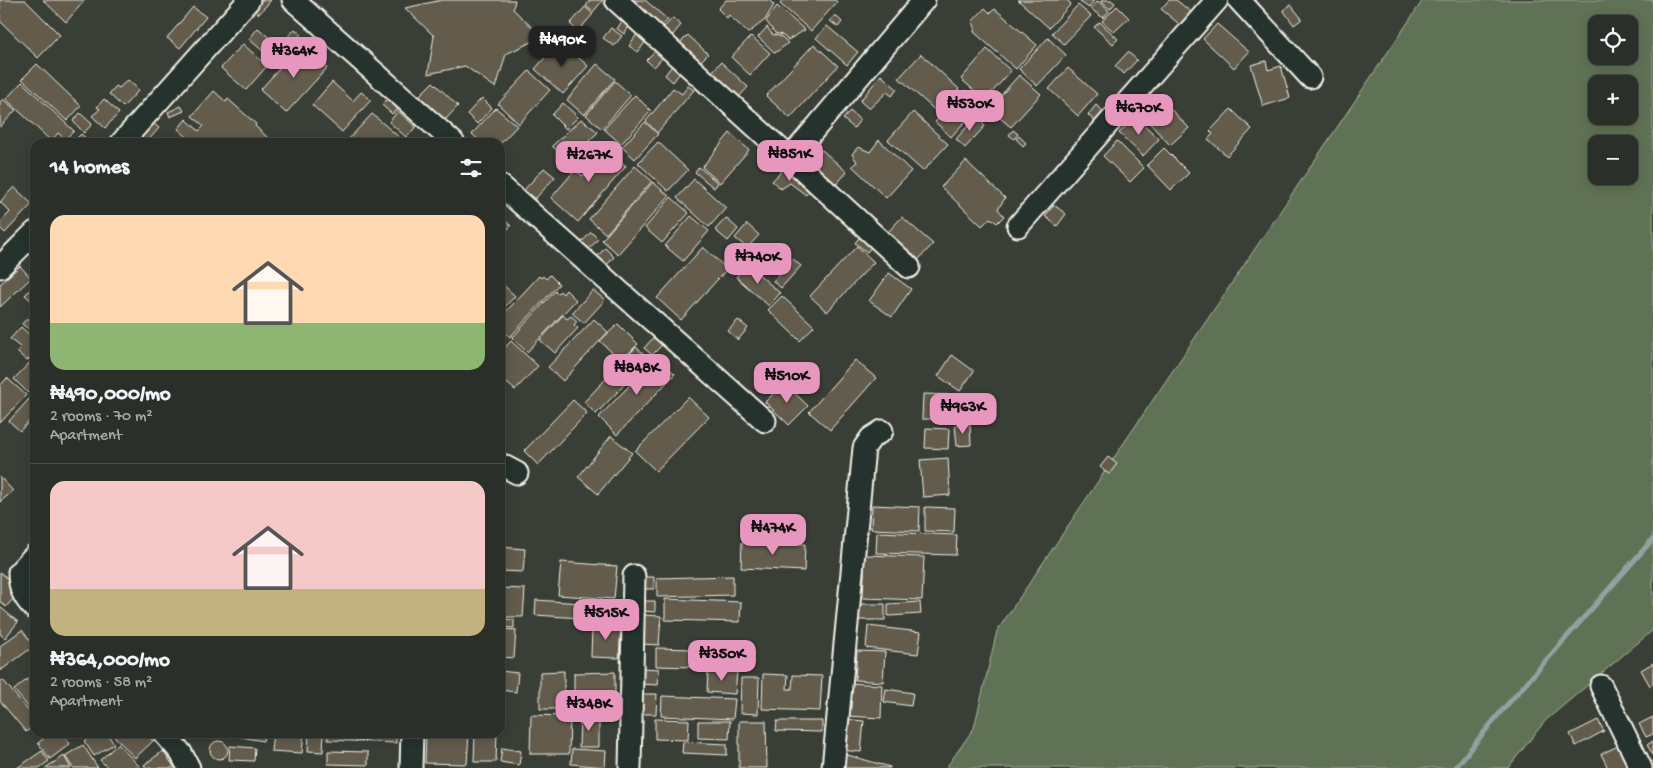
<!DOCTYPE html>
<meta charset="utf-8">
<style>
:root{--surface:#2b2f29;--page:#373b35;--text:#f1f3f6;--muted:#a6a9a8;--line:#474a46;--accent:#e797bd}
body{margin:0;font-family:"Gochi Hand",sans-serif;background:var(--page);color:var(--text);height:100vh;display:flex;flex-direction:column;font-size:19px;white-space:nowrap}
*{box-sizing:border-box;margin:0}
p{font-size:16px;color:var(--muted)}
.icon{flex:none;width:28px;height:28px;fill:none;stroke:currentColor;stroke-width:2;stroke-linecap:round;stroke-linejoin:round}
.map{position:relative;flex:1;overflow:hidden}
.panel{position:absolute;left:30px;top:138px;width:475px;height:600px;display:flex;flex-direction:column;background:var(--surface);border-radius:15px;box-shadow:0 2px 12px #0003,0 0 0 1px var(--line)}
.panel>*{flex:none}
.tools{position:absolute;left:1588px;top:15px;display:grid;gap:10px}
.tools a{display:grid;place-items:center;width:50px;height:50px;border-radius:10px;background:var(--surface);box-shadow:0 2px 12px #0003,0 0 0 1px var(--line);font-size:25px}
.price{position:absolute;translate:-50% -42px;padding:0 11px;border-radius:10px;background:var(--accent);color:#111;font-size:16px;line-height:32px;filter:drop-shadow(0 1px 2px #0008)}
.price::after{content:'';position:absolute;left:50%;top:30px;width:15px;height:11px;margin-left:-8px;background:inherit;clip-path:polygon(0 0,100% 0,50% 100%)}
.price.active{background:#222;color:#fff}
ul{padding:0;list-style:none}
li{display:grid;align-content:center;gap:10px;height:265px;padding:0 20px}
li+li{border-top:1px solid var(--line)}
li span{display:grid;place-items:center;height:155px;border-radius:15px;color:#555}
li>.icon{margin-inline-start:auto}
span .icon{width:90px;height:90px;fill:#fffc;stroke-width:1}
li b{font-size:21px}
h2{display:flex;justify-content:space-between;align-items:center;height:60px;padding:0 20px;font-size:21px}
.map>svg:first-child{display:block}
</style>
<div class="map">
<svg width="1653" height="768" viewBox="0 0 1653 768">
<rect width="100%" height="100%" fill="#393f37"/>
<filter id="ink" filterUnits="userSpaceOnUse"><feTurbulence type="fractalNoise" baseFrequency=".02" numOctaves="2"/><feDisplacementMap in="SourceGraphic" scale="10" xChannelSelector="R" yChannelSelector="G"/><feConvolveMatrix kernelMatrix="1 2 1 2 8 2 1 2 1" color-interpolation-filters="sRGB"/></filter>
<g filter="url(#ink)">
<path fill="#617254" stroke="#aab29e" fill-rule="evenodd" d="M1423 0H1653V630L1545 721 1508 768H946L974 728 997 631ZM1596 24H1629V56H1596ZM1596 84H1629V116H1596ZM1596 144H1629V176H1596Z"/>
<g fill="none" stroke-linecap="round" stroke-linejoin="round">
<path stroke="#90a2a2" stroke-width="5" d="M1455 768 1499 714 1653 539"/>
</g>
<path fill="#645c4d" stroke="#f4f1e8" d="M0 0H25L60 35 38 58 0 21Z
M43 0H85L66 22Z
M255 0H271L259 14 250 6Z
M442 0H515L513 9 542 37 506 54 496 88 465 66 428 74 434 36 405 8Z
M590 0H603L593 12 586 6Z
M631 0H645L668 20 661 27Z
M726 0H769L774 5 765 20 748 33 729 15 727 18 718 9Z
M783 0H835L837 2 811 31 780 4Z
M1018 0H1067L1071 4 1049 28Z
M1081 0H1094L1089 8 1080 2Z
M1102 0H1111L1115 3 1110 9 1101 2Z
M1169 0H1176L1195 15 1184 28 1161 9Z
M1098 1 1109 11 1103 18 1091 9Z
M1078 5 1091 16 1064 44 1052 33Z
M1291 5 1302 19 1294 25 1283 10Z
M777 6 805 30 788 40 782 35 775 33 766 21Z
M1117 6 1129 18 1114 32 1102 21Z
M193 7 206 17 180 48 167 38Z
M585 7 593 14 578 31 570 24Z
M985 8 990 13 995 9 1037 45 1016 69 974 32 975 26 972 22Z
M835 15 842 22 838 27 830 21Z
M624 18 632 22 624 34 617 29Z
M673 18 681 25 672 36 663 28Z
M1100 22 1118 39 1113 44 1094 27Z
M1217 24 1249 52 1234 68 1203 39Z
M827 26 858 52 847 65 816 38Z
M767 27 772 34 782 37 788 43 775 53 758 37Z
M258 28 283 50 274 61 249 39Z
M611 28 622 36 614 46 603 38Z
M295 29 301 34 287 49 282 43Z
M639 31 649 37 638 52 629 46Z
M688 35 708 54 699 63 679 44Z
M751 36 770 53 750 75 731 57Z
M1048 38 1066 55 1037 86 1019 69Z
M560 41 588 66 563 94 535 69Z
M243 44 267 66 246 90 221 68Z
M814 44 838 66 790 118 766 96Z
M301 45 327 68 286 113 260 90Z
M658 48 665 55 654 67 646 60Z
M987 49 1011 71 985 100 961 79Z
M1128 52 1137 60 1124 74 1115 66Z
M921 54 959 89 938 113 899 78Z
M1266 61 1268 70 1281 66 1290 98 1263 106 1251 65Z
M721 62 748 87 738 98 712 72Z
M674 63 682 70 673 82 665 75Z
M37 64 81 106 67 121 22 79Z
M597 64 615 79 584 115 567 100Z
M1068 68 1097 94 1078 116 1049 89Z
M529 71 550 90 519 124 498 104Z
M881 75 897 89 892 96 887 92 869 109 860 101Z
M1019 75 1041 94 1011 127 989 109Z
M128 80 139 90 123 107 109 94 116 86 119 88Z
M615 81 631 95 602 129 586 115Z
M22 82 74 131 65 139 58 133 51 141 6 99Z
M332 82 353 101 361 92 371 100 342 132 312 105Z
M433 82 458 106 445 120 419 96Z
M688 86 694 90 657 133 646 121 673 88 682 94Z
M964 90 980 105 951 137 935 122Z
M214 91 226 102 228 99 256 124 255 126 267 137 262 142H193L178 129 186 119 199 131 204 126 192 116Z
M635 95 651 111 621 144 604 129Z
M1158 96 1189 128 1170 145 1140 113Z
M482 98 492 108 477 124 467 114Z
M3 99 16 110 0 127V102Z
M104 99 119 113 105 128 92 116 100 109 97 107Z
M387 99 398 109 392 114 382 105Z
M563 103 578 117 566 129 552 115Z
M1096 105 1104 112 1095 121 1088 115Z
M181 106 184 111 170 117 168 112Z
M496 108 517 126 500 144V142H481L472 134Z
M1231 109 1252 129 1227 156 1208 139 1213 134 1210 131Z
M398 111 416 127 406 137 389 122Z
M850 111 860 120 854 128 843 119Z
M913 112 948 144 923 171 888 140Z
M80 113 92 124 84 133 73 121Z
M372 114 399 137 394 142H346Z
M976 117 985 126 965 148 956 139Z
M1136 117 1159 139 1143 156 1119 133Z
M147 118 159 128 147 142 141 138 142 125Z
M581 119 598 132 577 153 570 147 562 155 552 146Z
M645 122 658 134 635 159 622 147Z
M1013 130 1018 134 1014 139 1009 135Z
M730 133 749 150 720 183 702 167Z
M81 134 90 142H73Z
M1019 136 1026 143 1023 146 1016 139Z
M879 140 911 171 886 198 852 166 857 162 852 154 858 147 870 152Z
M1117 141 1144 168 1130 182 1103 156Z
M658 142 688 170 668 191 638 163Z
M601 144 626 166 578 222 551 198 575 170 583 176 588 170 582 165Z
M1164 148 1189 173 1171 190 1147 165Z
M822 150 847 172 835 186 810 163Z
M966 161 1005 198 998 209 1004 216 997 223 990 218 982 226 941 187Z
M635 166 652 181 606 234 589 219Z
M699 167 718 183 714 188 695 172Z
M544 168 555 177 535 199 524 190Z
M785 168 811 189 806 195 790 183 781 189 772 181Z
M694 179 726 208 709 227 677 198Z
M653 182 669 196 618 254 602 240Z
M14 187 32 204 5 233 0 228V223L10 212 0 202Z
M671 197 689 213 662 243 645 228Z
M1054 205 1066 214 1057 226 1045 216Z
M500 216 511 226 500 237Z
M691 216 709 231 683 261 665 246Z
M902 217 933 244 918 260 887 233Z
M726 218 738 229 728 241 715 230Z
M747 224 759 235 747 248 735 238Z
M591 232 598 239 588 250 580 244Z
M861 235 873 245 867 252 855 243Z
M857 246 874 262 827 312 810 296Z
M703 247 727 269 681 320 657 298Z
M605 248 614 257 604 268 595 259Z
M793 259 801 266 781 288 773 281Z
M747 264 780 293 769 306 736 277Z
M20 266 31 278 0 307V284Z
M889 273 911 289 892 317 869 301Z
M550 275 559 284 510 337 500 328V318L539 276 541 278 543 276 546 279Z
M500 282 515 296 500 312Z
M35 284V304L25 295Z
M566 290 576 300 527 352 512 338 555 291 557 294 560 291 563 294Z
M593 290 605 300 584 323 572 313Z
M782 296 814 326 800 341 768 310Z
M563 315 567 319 571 316 577 321 574 325 578 328 555 353 540 340Z
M27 318 35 324 30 330 22 324Z
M594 319 608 332 563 381 548 367Z
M738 320 748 328 738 340 728 331Z
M618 324 638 344 621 361 600 341Z
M21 327 35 340V353L27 361 17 352 21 348 10 339Z
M655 336 663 344 652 355 644 348Z
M511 341 538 366 515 390 500 377V353Z
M636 347 649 359 596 414 584 402Z
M952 355 974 371 960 391 938 376Z
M35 357V386L28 393 14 379Z
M657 357 675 374 617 435 599 417Z
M855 360 876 378 830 430 809 412Z
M7 378 26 395 0 423V386Z
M784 383 808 406 789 425 765 402Z
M923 394 949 395 948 419H922Z
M688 397 709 417 656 471 635 451Z
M29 399 35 405V415L20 431 9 421Z
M573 400 587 413 538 465 524 451Z
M970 424 971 445 957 446 955 425Z
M926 428 949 429 948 449 925 448Z
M611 436 632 453 598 494 578 477Z
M1108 457 1117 464 1109 474 1100 467Z
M948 458 950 495 923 497 920 460Z
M0 477 13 491 0 502Z
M872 505 920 507 919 531 871 529Z
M925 507 955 508 954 532 925 531Z
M877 532 957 535 956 555 876 553Z
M742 542 805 544 804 571 741 568Z
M500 547 525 549 523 572 500 571Z
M865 555 924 557 922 600 863 598Z
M561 562 617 566 614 599 558 595Z
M0 572 21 590 6 607 0 602Z
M733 576V595L657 597V578Z
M644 577H654V589H644Z
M500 588 525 589 523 617H500Z
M665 599 741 602 740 622 665 620Z
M536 600 612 605 611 620 535 615Z
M644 601H655V612L643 611Z
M920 602 921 614 888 616V604Z
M859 604H885V620H859Z
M0 607 18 622 5 638 0 634Z
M643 615 661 616 659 645 640 644Z
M500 619 514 620V628L500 627Z
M592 624 621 625 619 658 591 657Z
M868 626 921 632 918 654 866 648Z
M500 629 516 630 514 658 500 657Z
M22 630 34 646 0 671V646Z
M656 648 732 650V668L656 666Z
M857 651 885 652 883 682 855 680Z
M1653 663V684L1650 686 1641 670Z
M642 668 659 669 658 685 640 684Z
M708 670 737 672 735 694 707 692Z
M500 671 518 673 516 692 500 690Z
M564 671V709H540V672Z
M615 672V707H574V673Z
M35 673V715L14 690Z
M763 674 788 675 787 689H792L793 675 822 676 820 711 762 709Z
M741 678H759L758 714 740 713Z
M3 680 35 719V724L26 732 0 701V682Z
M849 683 882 685 881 718 847 716Z
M886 689 913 693 911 706 884 702Z
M643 694H657L656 714H642Z
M662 696 735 699 733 719 661 716Z
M531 715 570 716 569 754H530Z
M580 717H599V747H579Z
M1653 717V734L1646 737 1639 724Z
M655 719 689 720 688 740 655 739Z
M844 719 864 721 861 752 841 750Z
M1598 720 1604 731 1576 746 1570 734Z
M698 721H730L729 739 698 738Z
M739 721H766L767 768H739Z
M777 721H822V732L776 731Z
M52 732H61L70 744 50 759 38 743Z
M98 732H106L114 744 94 756 84 741Z
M110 732H144L153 741 135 758Z
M214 732H265L263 741Z
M273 732H304L302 753 271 751Z
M309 732H324L323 752 308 751Z
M328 732H396V743L328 740Z
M426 732H469L467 764 425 763Z
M475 732H497L496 762H474Z
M1653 741V755L1647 745Z
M210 750a9 9 0 1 1 18 0a9 9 0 1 1-18 0Z
M683 742 727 744V755L682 753Z
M118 744 141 768H108L100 760Z
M83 745 98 768H73L65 756Z
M230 746 255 748 254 761 229 760Z
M1618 746 1628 768H1608L1601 754Z
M502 748 521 751 519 765 500 762Z
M572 749 606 751 605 767 571 764Z
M42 751 49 761 39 768H17Z
M163 751 175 768H146L144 765Z
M328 751 368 752V765L328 764Z
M844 754 890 767V768H842Z
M64 756 71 768H45Z"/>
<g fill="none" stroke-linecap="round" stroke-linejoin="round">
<defs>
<path id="minor" d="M293 0 453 142
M616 0 790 158 924 0
M1239 0 1310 77
M122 142 249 0
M790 158 909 267
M500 185 765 421
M1018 226 1217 0
M0 267 35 232
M500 464 517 473
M35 555 19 572C19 588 24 598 35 609
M1601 686 1641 768
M163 732 181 753 189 768
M411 768 412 732
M630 768 634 576
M833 768 864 448 871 438 882 431"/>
</defs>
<use href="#minor" stroke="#f4f1e8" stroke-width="25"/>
<use href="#minor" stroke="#26332d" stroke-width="21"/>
</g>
</g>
</svg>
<div class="tools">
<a><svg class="icon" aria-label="locate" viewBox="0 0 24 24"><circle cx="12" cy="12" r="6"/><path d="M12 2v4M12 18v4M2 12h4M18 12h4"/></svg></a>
<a>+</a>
<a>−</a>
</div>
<b class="price active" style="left:562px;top:68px">₦490K</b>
<b class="price" style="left:294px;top:79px">₦364K</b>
<b class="price" style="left:970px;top:132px">₦530K</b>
<b class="price" style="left:1139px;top:136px">₦670K</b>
<b class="price" style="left:790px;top:182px">₦851K</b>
<b class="price" style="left:589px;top:183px">₦267K</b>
<b class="price" style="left:758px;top:285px">₦740K</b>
<b class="price" style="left:637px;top:396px">₦848K</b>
<b class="price" style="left:787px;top:404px">₦510K</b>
<b class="price" style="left:963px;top:435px">₦963K</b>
<b class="price" style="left:773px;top:556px">₦474K</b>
<b class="price" style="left:606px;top:641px">₦515K</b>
<b class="price" style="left:722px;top:682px">₦350K</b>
<b class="price" style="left:589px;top:732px">₦348K</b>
<section class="panel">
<h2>14 homes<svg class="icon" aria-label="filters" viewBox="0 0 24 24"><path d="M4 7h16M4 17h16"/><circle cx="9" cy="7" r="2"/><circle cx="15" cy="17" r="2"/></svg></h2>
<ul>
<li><span style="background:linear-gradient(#ffd9b3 70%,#8fb573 0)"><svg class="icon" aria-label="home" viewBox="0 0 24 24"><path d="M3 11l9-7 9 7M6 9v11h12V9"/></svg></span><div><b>₦490,000/mo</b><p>2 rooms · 70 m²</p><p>Apartment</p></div></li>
<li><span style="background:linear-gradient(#f6c9c9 70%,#c2b280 0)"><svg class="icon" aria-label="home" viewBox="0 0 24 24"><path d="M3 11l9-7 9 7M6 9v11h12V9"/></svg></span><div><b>₦364,000/mo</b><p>2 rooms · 58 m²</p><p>Apartment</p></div></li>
</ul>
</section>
</div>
